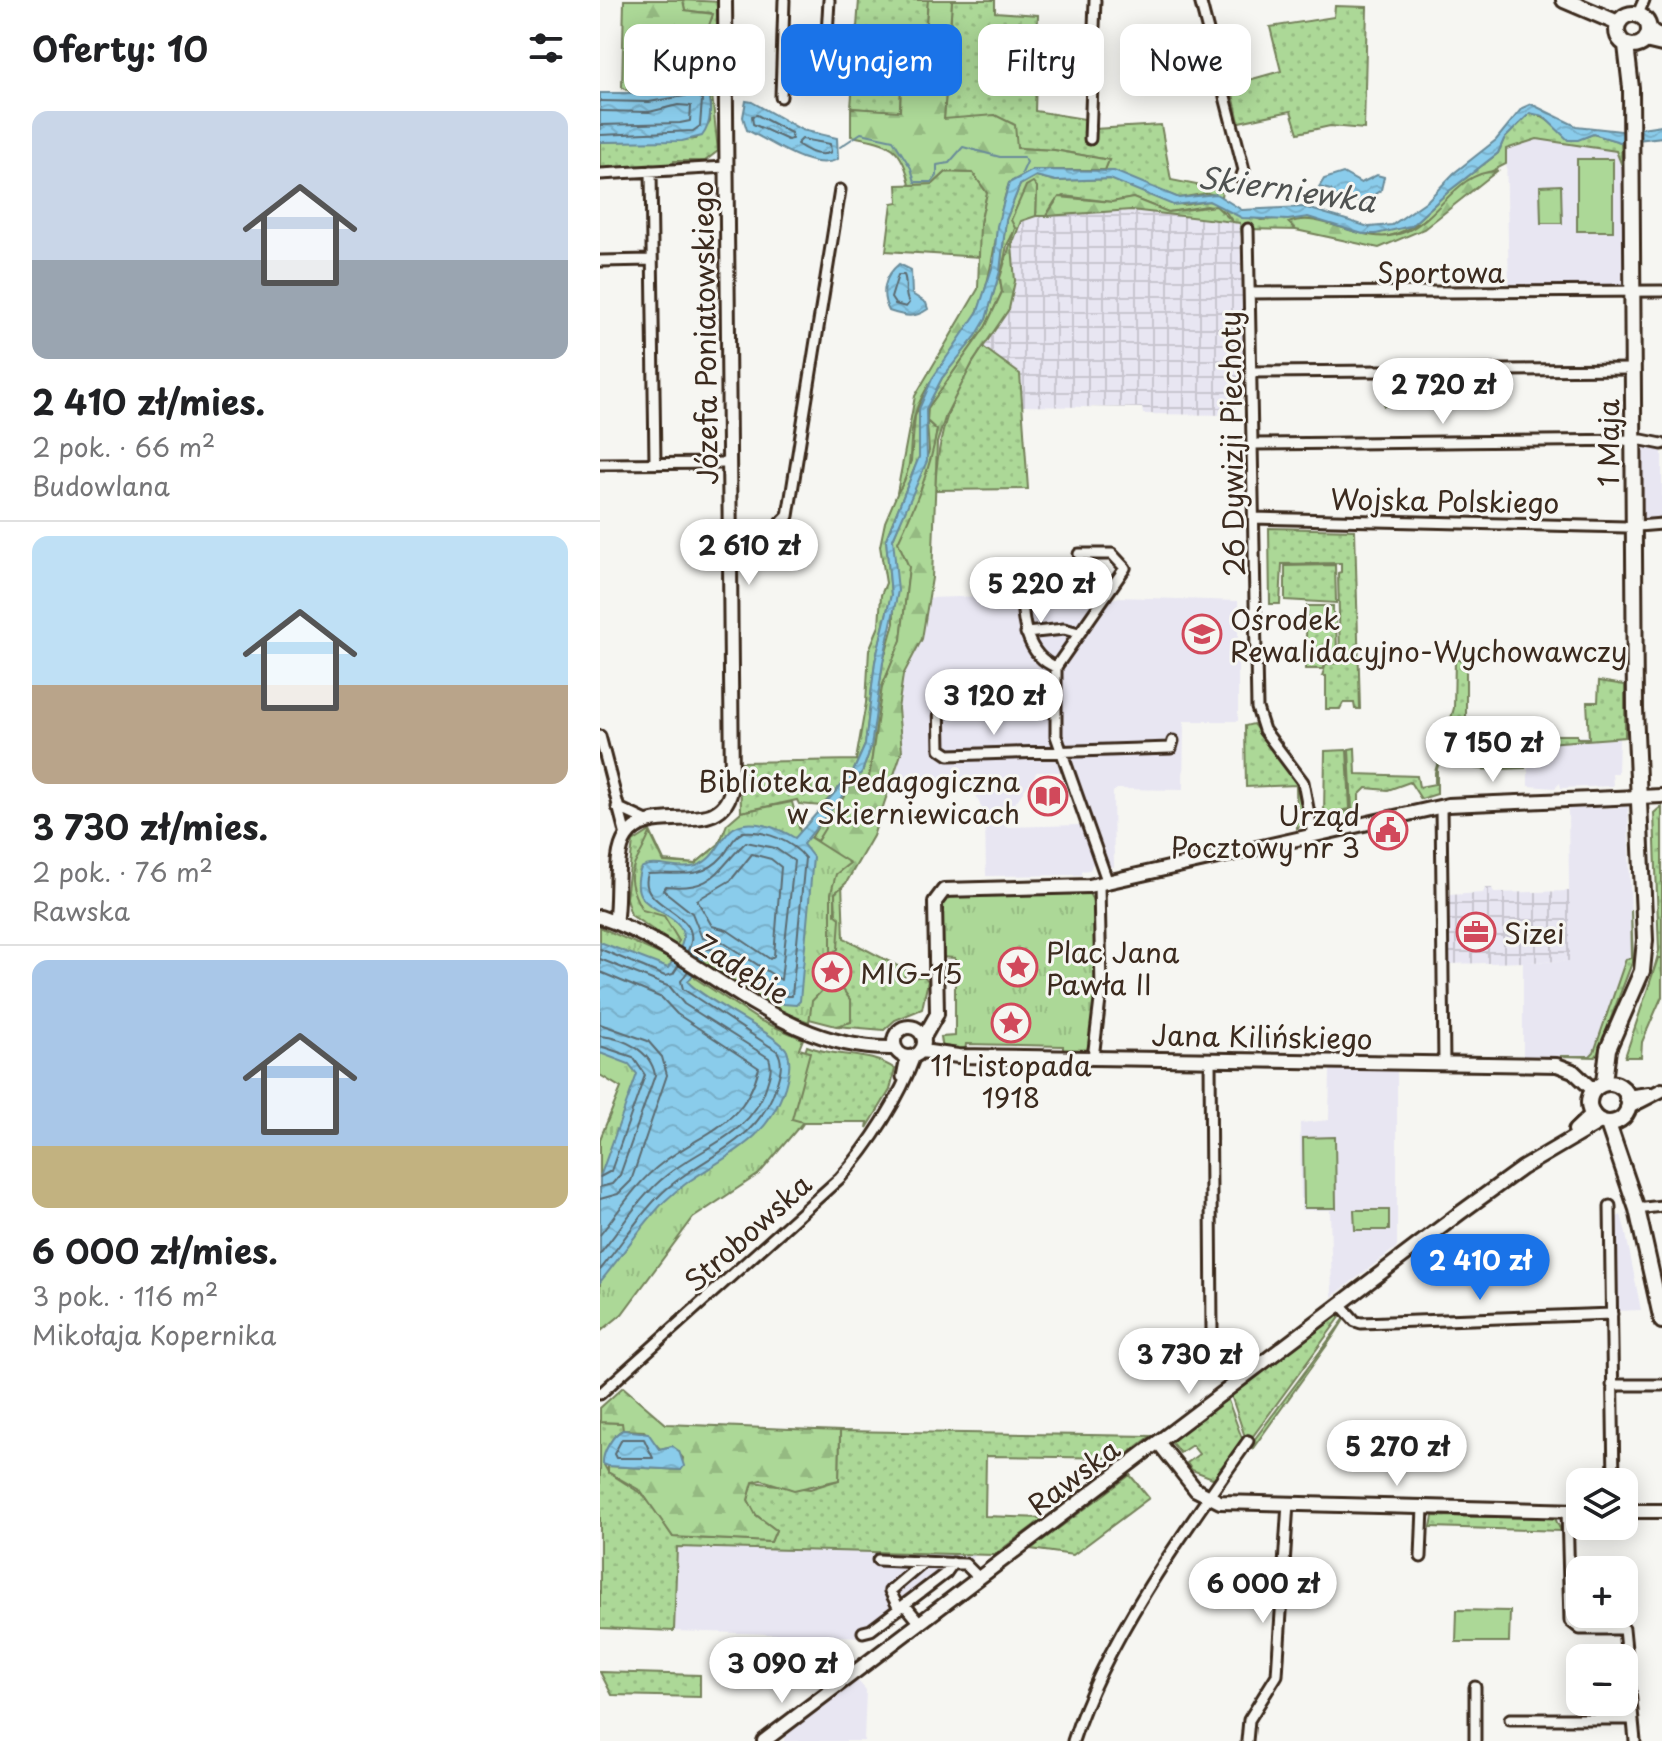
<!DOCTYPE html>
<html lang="pl">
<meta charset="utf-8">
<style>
:root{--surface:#fff;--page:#f2f2f2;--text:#202124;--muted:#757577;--line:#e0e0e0;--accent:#1a73e8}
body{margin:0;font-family:"Playpen Sans",sans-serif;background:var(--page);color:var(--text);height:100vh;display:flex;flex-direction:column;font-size:30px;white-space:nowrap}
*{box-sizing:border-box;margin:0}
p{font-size:26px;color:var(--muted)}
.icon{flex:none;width:44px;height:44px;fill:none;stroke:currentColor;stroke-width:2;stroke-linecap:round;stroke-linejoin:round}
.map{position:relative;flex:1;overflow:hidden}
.drawer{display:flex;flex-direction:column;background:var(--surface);width:600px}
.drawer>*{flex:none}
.guide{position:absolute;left:24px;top:24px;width:760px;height:72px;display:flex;gap:16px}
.fabs{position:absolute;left:966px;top:1468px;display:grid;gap:16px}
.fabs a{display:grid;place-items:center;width:72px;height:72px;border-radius:16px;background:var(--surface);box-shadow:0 4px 20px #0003;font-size:40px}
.price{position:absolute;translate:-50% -68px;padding:0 18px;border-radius:28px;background:#fff;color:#222;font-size:26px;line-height:52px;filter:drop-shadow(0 2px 4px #0008)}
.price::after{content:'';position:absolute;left:50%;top:48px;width:24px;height:18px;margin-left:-12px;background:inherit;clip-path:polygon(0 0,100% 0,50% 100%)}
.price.current{background:var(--accent);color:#fff}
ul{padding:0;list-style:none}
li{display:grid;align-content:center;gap:16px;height:424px;padding:0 32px}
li+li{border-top:2px solid var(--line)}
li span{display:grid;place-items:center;height:248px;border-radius:16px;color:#555}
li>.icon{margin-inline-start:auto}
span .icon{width:144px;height:144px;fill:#fffc;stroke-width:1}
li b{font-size:34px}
h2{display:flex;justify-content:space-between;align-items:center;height:96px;padding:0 32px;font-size:34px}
.pill{padding:0 28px;border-radius:16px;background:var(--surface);box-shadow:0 4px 20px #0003;font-size:28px;line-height:72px}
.pill.current{background:var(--accent);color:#fff}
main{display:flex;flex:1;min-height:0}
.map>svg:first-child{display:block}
</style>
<main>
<section class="drawer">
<h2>Oferty: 10<svg class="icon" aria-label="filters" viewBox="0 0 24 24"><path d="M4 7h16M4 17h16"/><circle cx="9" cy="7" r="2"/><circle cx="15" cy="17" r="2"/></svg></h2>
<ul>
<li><span style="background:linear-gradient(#c9d6e8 60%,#9aa5b1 0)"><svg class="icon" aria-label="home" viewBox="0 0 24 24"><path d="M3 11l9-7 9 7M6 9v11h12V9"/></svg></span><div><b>2 410 zł/mies.</b><p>2 pok. · 66 m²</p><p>Budowlana</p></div></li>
<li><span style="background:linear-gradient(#bfe0f5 60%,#b9a48a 0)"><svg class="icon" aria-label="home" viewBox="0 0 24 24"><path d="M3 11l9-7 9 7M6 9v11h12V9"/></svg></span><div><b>3 730 zł/mies.</b><p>2 pok. · 76 m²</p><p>Rawska</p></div></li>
<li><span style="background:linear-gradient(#a9c7e8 75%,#c2b280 0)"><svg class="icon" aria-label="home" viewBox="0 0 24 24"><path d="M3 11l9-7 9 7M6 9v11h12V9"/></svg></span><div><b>6 000 zł/mies.</b><p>3 pok. · 116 m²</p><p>Mikołaja Kopernika</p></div></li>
</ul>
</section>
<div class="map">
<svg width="1062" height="1741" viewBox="0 0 1062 1741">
<defs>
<pattern id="industrial-grid" width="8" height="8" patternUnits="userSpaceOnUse" patternTransform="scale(2)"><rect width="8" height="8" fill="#e8e6f2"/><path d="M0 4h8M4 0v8" fill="none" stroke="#c8c5cf"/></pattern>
<pattern id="grass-dots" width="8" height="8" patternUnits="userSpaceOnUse" patternTransform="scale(2)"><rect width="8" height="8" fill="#acd897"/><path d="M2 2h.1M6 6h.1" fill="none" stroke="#95ba82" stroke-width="1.8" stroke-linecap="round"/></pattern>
<pattern id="forest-firs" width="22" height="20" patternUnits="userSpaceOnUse" patternTransform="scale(2)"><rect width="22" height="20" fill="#acd897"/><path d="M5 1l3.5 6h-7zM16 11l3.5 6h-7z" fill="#95ba82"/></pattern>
<pattern id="park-tufts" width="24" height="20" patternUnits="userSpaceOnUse" patternTransform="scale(2)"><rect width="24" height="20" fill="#acd897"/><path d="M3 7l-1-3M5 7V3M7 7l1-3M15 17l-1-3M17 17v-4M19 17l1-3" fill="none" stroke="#95ba82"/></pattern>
<pattern id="water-waves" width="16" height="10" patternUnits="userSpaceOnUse" patternTransform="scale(2)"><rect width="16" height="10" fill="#8acceb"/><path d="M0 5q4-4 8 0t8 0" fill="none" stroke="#78afc9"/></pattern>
</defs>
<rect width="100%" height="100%" fill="#f6f6f2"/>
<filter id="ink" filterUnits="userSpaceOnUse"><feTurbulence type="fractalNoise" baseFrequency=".0125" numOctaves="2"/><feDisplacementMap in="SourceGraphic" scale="16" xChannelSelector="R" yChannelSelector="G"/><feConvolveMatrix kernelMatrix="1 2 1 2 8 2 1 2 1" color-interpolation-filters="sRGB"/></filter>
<g filter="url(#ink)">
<path fill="#e8e6f2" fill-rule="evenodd" d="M937 139 1016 151 1022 166 1023 287 909 288 906 149Z
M1040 443 1062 448V520H1041Z
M417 595 500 596 507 601 519 597 638 601V721H584L583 790 517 789 513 792 514 867 508 866 504 854 496 856 490 870 482 871V875L386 876 385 816 373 788 288 791 302 751 298 709 303 675 322 639 329 598ZM437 772H465L480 825 406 827 404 819Z
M928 735 1019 737 1018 773H1012L1013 786 961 788 960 783 955 788 928 786Z
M1028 807 1032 959H1026L993 1057 923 1056V962L970 961 968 809Z
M730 1069 797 1071V1247L732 1297 730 1210H701L700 1123 729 1120Z
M1021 1215 1025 1229 1041 1310 1016 1311 1013 1219Z
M76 1547 267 1550 376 1555 268 1637 74 1631Z
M257 1680 266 1690 264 1741H184V1735Z"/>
<path fill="url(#industrial-grid)" d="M531 210 640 223 644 371 634 382 635 415 543 414 542 408 423 406 383 347 415 281 412 245 421 221 436 216Z
M885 888H892L894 893 970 891V961L849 964 848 895 883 893Z"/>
<path fill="url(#grass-dots)" stroke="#74815a" stroke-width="2" d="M83 0 121 2V7L117 8 118 91 112 94 118 151 105 161H74L73 166 0 170V142L96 139 110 122V98L73 87 34 93C49 88 81 77 95 78L102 68C95 56 104 29 112 18L111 13 85 11Z
M259 0H328L326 24 303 41 300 112 251 108Z
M352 0H395V12L438 15 435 111 485 119 484 142 494 140V129L561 125 571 180 622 190 621 197 608 193 579 198 505 170 509 160 454 150 416 148 344 120Z
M735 6 767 7 764 129 730 126 698 133 691 111 639 122 631 85 681 71 670 27 734 17Z
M930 113C954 116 965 148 993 134L1021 142 1022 166 1016 151 937 139 906 149V164L892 171C863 190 809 240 774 238 744 236 720 219 689 223L697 230 646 229 642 237 640 223 633 222 625 211 607 206 568 212 533 198 512 202 464 196 455 201 446 216H436L437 187 407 245 400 281 402 292 386 326 328 408 329 423 337 430 331 464 306 529 309 567 301 641 282 687 269 778 263 783 257 782 217 841 211 838 228 810 262 772 271 747 283 662 294 623 293 539 329 451 326 409 342 378 386 319 400 271 406 220 420 185 436 176 456 181 511 179 583 205 609 201 661 220 708 217 763 234 811 226 849 191 898 153 904 139Z
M346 172 373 173 387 193 380 224V257L286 251 292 203 298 202 297 185 333 184Z
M383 347 420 374 428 489 335 490C338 431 350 396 383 347Z
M784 375H825V405L784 406Z
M324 396 319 409V457L286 539 291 595 275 662 265 745 253 772 222 806 199 804 197 800 141 812 140 762 256 760 266 703 269 650 279 626 281 595 286 583 280 546 285 522 311 461 315 416Z
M669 528 755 530 760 709H755L754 703H743L740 709H726V676H722L726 664 739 663 726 662V657L740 656 738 573 741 572V563L682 564 680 604H670Z
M735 565 736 603 685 600V566Z
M707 606H733V617L736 618 737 655 723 656V669H705Z
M855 659 866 661V735H977V738H989L987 702H998L999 681 1025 685V737L948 743V739L928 740 925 768C898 768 871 776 852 756L858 733 849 731 837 769V794L821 799 810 782 788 790 766 788 759 795V814L725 822V816L752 810 749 749 755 748 756 774 817 776 819 787 835 784V772L854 708Z
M653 724 696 777 707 821 697 828 696 785 646 787 645 726Z
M747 750 750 809 724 814 725 751Z
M1062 806V996L1060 1002 1046 999 1059 951 1054 813Z
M136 824 78 924 80 948 31 915 26 898 33 842 50 831 64 861 95 864 119 844 127 826Z
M242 883 244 938 311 973 305 974 304 979 324 976 328 981 322 1009 295 1020 284 1030 236 1026 251 1022V1001L222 960 236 915 235 893Z
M1031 910 1033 960 997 1055 995 1057 960 1056H990L994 1052 1026 959 1032 958Z
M207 1046C235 1058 270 1051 295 1069L290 1090 267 1128 268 1122H204L200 1128 175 1135 0 1308 185 1113Z
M736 1315 741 1316 653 1436 648 1434 645 1437 630 1392Z
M745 1318 735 1334 653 1448 651 1444Z
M626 1395 643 1441 615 1479 592 1470 587 1463 599 1454 592 1445 580 1453 572 1443 574 1437Z
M0 1422 23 1423V1430C11 1435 6 1452 3 1463L8 1472 48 1498 73 1537 171 1542 176 1530 156 1515 148 1500 153 1482 210 1489 239 1480 240 1431 551 1436 522 1458 386 1456 385 1516 444 1518 394 1555 77 1547 74 1631 0 1628Z
M530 1475 549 1498 473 1555 431 1549Z
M833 1516 955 1518 961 1531 831 1527Z
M0 1672 100 1675V1697L12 1695Z"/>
<path fill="url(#forest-firs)" stroke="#74815a" stroke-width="2" d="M24 0H83L85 10 113 14 98 57 102 71 100 77C93 78 86 77 79 78 60 82 42 102 22 87Z
M328 0H352L344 119 395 115 415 125 417 148 454 150 509 160 505 170H433L409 183C394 226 395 271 377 313 362 348 329 374 316 411 306 439 317 467 297 493L315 396 378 289 380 224 387 193 373 173 346 172 333 184 310 185C302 144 288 143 251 136V108L300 111 303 41 326 24Z
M897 171 824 229 779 248 696 230 689 223C724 208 764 251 807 231 841 216 856 172 897 171Z
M433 182 437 187 436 216 421 221 412 245 415 281 409 309 373 362 346 415 337 443 332 578 322 639 303 675 298 709 302 751 273 836 246 883 235 893V914L240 918 238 949 222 960 251 1001V1022L236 1026 209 1019 216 843 251 785 269 778 282 687 301 640 309 567 298 542C315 506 330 471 337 430L327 421 328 408 386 326 402 292 400 278 415 228 411 220 426 186Z
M459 197 512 202 533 198 568 212 616 206 633 222 531 210 446 216Z
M23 1387 66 1424 240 1431 239 1480 194 1490 162 1480 153 1482 148 1500 156 1515 176 1530 171 1542 73 1537 41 1491 8 1472V1466L81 1470 83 1458 72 1446 60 1449 44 1431 23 1430 22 1423 0 1422V1408Z"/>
<path fill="url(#park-tufts)" stroke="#74815a" stroke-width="2" d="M192 802 200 831 250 863 236 874 231 893V981L212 1001 209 1022 170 1007 105 966 95 978 159 1020 203 1039 199 1049 210 1052 192 1119 203 1122 159 1174 93 1218 22 1314 0 1332V1139L21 1088 0 1075V927L68 958 79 941 64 916 42 910C20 869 35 871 50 833L64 862 95 864 119 844 127 824 141 812Z
M487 892C507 906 495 1026 487 1050L463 1053V1046L366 1044 365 1052 343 1050 341 1037 355 1036V958L338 957V908L348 894Z
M1058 958H1062V996L1042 1042 1041 1057H1025Z"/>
<path fill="#acd897" stroke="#74815a" stroke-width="2" d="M977 159H1013V231H977Z
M961 185 962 223H941L940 186Z
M735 1137 736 1208H704L703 1138Z
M754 1210H789V1230H755Z
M857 1610 910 1611 909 1642H856Z"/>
<path fill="url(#water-waves)" stroke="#6a8b99" stroke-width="2" d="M85 85 106 90C112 105 112 123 102 136L82 141 0 142V93H58Z
M152 102 202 130 237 138 238 159C213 173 170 141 147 130L143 117 146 101Z
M931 104 976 126 1021 131 1062 125V137L1020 142 993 134 978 140H968L943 116 930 113 904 139 898 153 849 191 811 226 776 234H763L708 217 688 220 642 218 609 201 573 205 510 179 456 181 436 176 420 185 406 220 400 271 386 319 376 336 342 378 326 409 327 461 293 539 298 591 283 662 271 747 262 772 203 844 213 857 200 1001 196 1005 183 1004 111 956 104 959 88 982C106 1002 181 1036 187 1051 192 1062 188 1076 185 1087 164 1153 109 1158 65 1201 41 1225 22 1256 0 1282V1177L37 1074 29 1064 0 1053V942L68 968C73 960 82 949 83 939 84 905 23 916 41 868 55 859 78 872 96 866 115 859 118 843 130 831 146 815 179 828 195 838L253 772 265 745 275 662 291 595 286 539 319 457V409L332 379 378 311 394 262 397 226 409 183 433 170 514 171 579 198 616 194 642 210 704 207 769 227 792 225 828 200 854 173 896 140 922 108Z
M743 173 761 183 777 175 784 177 781 190 771 197 773 205 734 196 731 190 719 187 724 179Z
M299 264 311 270 312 294 326 303 328 309C314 319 305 316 289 311 280 294 284 276 299 264Z
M23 1430 48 1433 59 1449 72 1446 79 1451 84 1466 81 1470 8 1466 3 1464C2 1453 13 1434 23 1430Z"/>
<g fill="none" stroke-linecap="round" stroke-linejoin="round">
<path stroke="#5b6b70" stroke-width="2" d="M0 101 49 102 96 94 102 100 100 126 93 131 0 135
M0 111 49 112 78 105 91 106 90 121 80 123 0 125
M157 115 191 133 192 139 188 140 153 124 152 116Z
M202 139 230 144 231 152C220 158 207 151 197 144Z
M298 275H304C308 284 303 293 309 303L306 307 295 304 291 298Z
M146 842 175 848 194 861 181 980 121 941 102 938 92 913 63 890 66 886C115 891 117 869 146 842Z
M152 854 171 859 181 867 174 956 170 959 127 930 112 926 97 900 131 880Z
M0 949 65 976 73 974 79 965
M87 952C110 911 35 909 48 874 77 871 100 882 123 856 130 847 133 837 143 832 165 830 192 841 205 858L192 996H186L115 949H104L96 957
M0 959 70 987 84 1004 169 1058C173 1068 169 1077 166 1087 151 1135 103 1146 67 1175 40 1196 21 1228 0 1254
M0 972 62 998 77 1014 159 1068C144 1127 103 1131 61 1164 36 1183 19 1211 0 1235
M0 1024 48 1041 62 1057 67 1075 31 1181 18 1194 0 1199
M0 1036C23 1038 51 1050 55 1075L20 1175 12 1184 0 1187
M0 1046 33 1057 45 1075 11 1171 0 1177
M0 1270C20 1246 36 1219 58 1197 98 1156 158 1146 176 1086 180 1074 184 1062 177 1051L83 989 81 981 88 971
M22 1439H44L53 1458H16L14 1454Z"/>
<path stroke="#6a8b99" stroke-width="2" d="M240 147 261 133 293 140 311 168 315 182H332L337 176V165L349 163 363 147 400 157H423L427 162 422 173"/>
<defs>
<path id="minor" d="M600 0 644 170 641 178
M1038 14 1044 0
M182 72 225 71 229 0
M181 97 184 0
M490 139 495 0
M51 171 55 463
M0 174 126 167
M648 229 657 708 664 730 703 782 713 835
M0 261 52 260
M650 293 1062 291
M652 372 1033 369
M653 444 1042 440 1062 444
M0 464 129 463
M654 518 1026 527 1062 524
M130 531 175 529 188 516 240 190
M479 554H512L525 568 456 667V736L508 883
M423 591C421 618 426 656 456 667
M426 633 464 629 479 633
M456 693 343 696 339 699 340 749 349 755 571 748 573 741
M0 736 26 836
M841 806 844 1063
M17 807 49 822
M493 1058 501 992 499 884
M610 1060 612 1330 613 1339 641 1380
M302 1077 306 1057
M1010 1206 1014 1482
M1037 1209 1062 1206
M740 1304 755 1321 761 1323 1012 1314
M1012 1385H1062
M0 1394 240 1178C270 1145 300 1098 315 1056
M967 1510 970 1621 980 1629H1024L1035 1741
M821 1557 823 1507
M278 1560 365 1564 379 1578
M305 1605 320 1623
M299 1609 290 1591 324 1562
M263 1632 271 1630 346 1573 353 1563
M875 1687V1741
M994 1705 1031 1706
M910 1719H1033
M473 1741C504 1642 587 1527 648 1441
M647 1741 649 1720 677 1675 688 1503"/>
<path id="tertiary" d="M1050 29 1062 38
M1045 41 1062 45
M0 917C105 952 177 1051 295 1048
M15 922C20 899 13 855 26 837 51 799 125 843 132 785L125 0
M294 1042a15 15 0 1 1 30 0a15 15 0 1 1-30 0Z
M324 1037 337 1014 335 902 344 890 489 886 848 805 1062 796
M322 1051 358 1056 957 1065 973 1071 993 1090
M1026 1097 1049 1094
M1027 1108 1062 1090
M975 1130 993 1113
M558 1442 596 1490 620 1502 980 1511
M1024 1511H1062
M164 1741 860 1213 922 1168 1000 1122"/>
<path id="secondary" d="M964 0 1018 23
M1017 30a16 16 0 1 1 32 0a16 16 0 1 1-32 0Z
M1004 1082 1008 1049 1042 971 1045 940 1035 709 1031 88 1026 45
M989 1103a20 20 0 1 1 40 0a20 20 0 1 1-40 0Z
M1008 1124 1037 1209 1062 1321"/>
</defs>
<use href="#minor" stroke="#3b2a1e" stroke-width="15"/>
<use href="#tertiary" stroke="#3b2a1e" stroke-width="18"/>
<use href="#secondary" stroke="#3b2a1e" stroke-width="20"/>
<use href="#minor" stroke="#f6f6f2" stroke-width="9"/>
<use href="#tertiary" stroke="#f6f6f2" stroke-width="12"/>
<use href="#secondary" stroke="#f6f6f2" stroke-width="14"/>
</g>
</g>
<defs>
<symbol id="school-ring" viewBox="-11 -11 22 22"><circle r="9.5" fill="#f6f6f2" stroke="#d1495b" stroke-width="1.5"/><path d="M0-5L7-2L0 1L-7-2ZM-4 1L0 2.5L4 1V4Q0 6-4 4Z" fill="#d1495b"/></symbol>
<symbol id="library-ring" viewBox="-11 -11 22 22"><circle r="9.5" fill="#f6f6f2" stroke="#d1495b" stroke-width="1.5"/><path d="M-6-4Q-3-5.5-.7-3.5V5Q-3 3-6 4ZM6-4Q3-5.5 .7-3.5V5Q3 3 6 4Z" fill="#d1495b"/></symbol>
<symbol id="civic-ring" viewBox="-11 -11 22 22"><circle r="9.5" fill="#f6f6f2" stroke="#d1495b" stroke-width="1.5"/><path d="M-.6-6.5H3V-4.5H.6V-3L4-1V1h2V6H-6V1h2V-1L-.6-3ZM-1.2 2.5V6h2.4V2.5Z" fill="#d1495b"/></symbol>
<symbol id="office-ring" viewBox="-11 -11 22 22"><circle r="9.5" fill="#f6f6f2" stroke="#d1495b" stroke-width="1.5"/><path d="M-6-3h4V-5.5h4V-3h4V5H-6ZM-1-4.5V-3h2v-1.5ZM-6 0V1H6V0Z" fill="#d1495b"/></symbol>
<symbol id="sight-ring" viewBox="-11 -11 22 22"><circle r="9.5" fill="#f6f6f2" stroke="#d1495b" stroke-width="1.5"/><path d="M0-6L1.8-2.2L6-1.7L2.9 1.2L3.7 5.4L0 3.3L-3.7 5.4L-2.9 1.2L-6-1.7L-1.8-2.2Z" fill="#d1495b"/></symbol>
</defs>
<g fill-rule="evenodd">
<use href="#school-ring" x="580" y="612" width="44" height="44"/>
<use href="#library-ring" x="426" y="774" width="44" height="44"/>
<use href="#civic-ring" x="766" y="808" width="44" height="44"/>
<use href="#office-ring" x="854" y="910" width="44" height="44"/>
<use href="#sight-ring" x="396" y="945" width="44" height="44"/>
<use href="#sight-ring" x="210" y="950" width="44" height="44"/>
<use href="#sight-ring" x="389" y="1001" width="44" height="44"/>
</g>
<g text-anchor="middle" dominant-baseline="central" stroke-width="6" stroke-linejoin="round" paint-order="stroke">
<g font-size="28" fill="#3b2a1e" stroke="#f6f6f2">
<text x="841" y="271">Sportowa</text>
<text transform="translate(104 333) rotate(-91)">Józefa Poniatowskiego</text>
<text transform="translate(1007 443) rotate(-90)">1 Maja</text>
<text transform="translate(631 444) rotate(-91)">26 Dywizji Piechoty</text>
<text transform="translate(845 500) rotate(1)">Wojska Polskiego</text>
<text transform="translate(143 968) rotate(32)">Zadębie</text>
<text transform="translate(662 1036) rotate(1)">Jana Kilińskiego</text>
<text transform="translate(147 1232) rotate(-42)">Strobowska</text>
<text transform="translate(473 1476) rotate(-37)">Rawska</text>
</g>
<g font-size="28" fill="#3b2a1e" stroke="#f6f6f2" text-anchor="start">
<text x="630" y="618">Ośrodek<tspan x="630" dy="32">Rewalidacyjno-Wychowawczy</tspan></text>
<text x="420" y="780" text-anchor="end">Biblioteka Pedagogiczna<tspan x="420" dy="32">w Skierniewicach</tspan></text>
<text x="760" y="814" text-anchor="end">Urząd<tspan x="760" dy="32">Pocztowy nr 3</tspan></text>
<text x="904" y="932">Sizei</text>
<text x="446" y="951">Plac Jana<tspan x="446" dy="32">Pawła II</tspan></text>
<text x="260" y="972">MIG-15</text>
<text x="411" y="1064" text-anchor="middle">11 Listopada<tspan x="411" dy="32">1918</tspan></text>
</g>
<g font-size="30" font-style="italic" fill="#4f5251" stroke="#f6f6f2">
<text transform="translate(687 188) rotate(8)">Skierniewka</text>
</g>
</g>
</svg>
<div class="fabs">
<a><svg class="icon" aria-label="layers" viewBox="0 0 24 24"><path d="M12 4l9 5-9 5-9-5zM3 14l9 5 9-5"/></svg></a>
<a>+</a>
<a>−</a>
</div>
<b class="price" style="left:843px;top:426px">2 720 zł</b>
<b class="price" style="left:149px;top:587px">2 610 zł</b>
<b class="price" style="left:441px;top:625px">5 220 zł</b>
<b class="price" style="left:394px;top:737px">3 120 zł</b>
<b class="price" style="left:893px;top:784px">7 150 zł</b>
<b class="price current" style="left:880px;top:1302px">2 410 zł</b>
<b class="price" style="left:589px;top:1396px">3 730 zł</b>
<b class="price" style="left:797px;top:1488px">5 270 zł</b>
<b class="price" style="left:663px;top:1625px">6 000 zł</b>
<b class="price" style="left:182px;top:1705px">3 090 zł</b>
<div class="guide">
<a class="pill">Kupno</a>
<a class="pill current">Wynajem</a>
<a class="pill">Filtry</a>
<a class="pill">Nowe</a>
</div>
</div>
</main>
